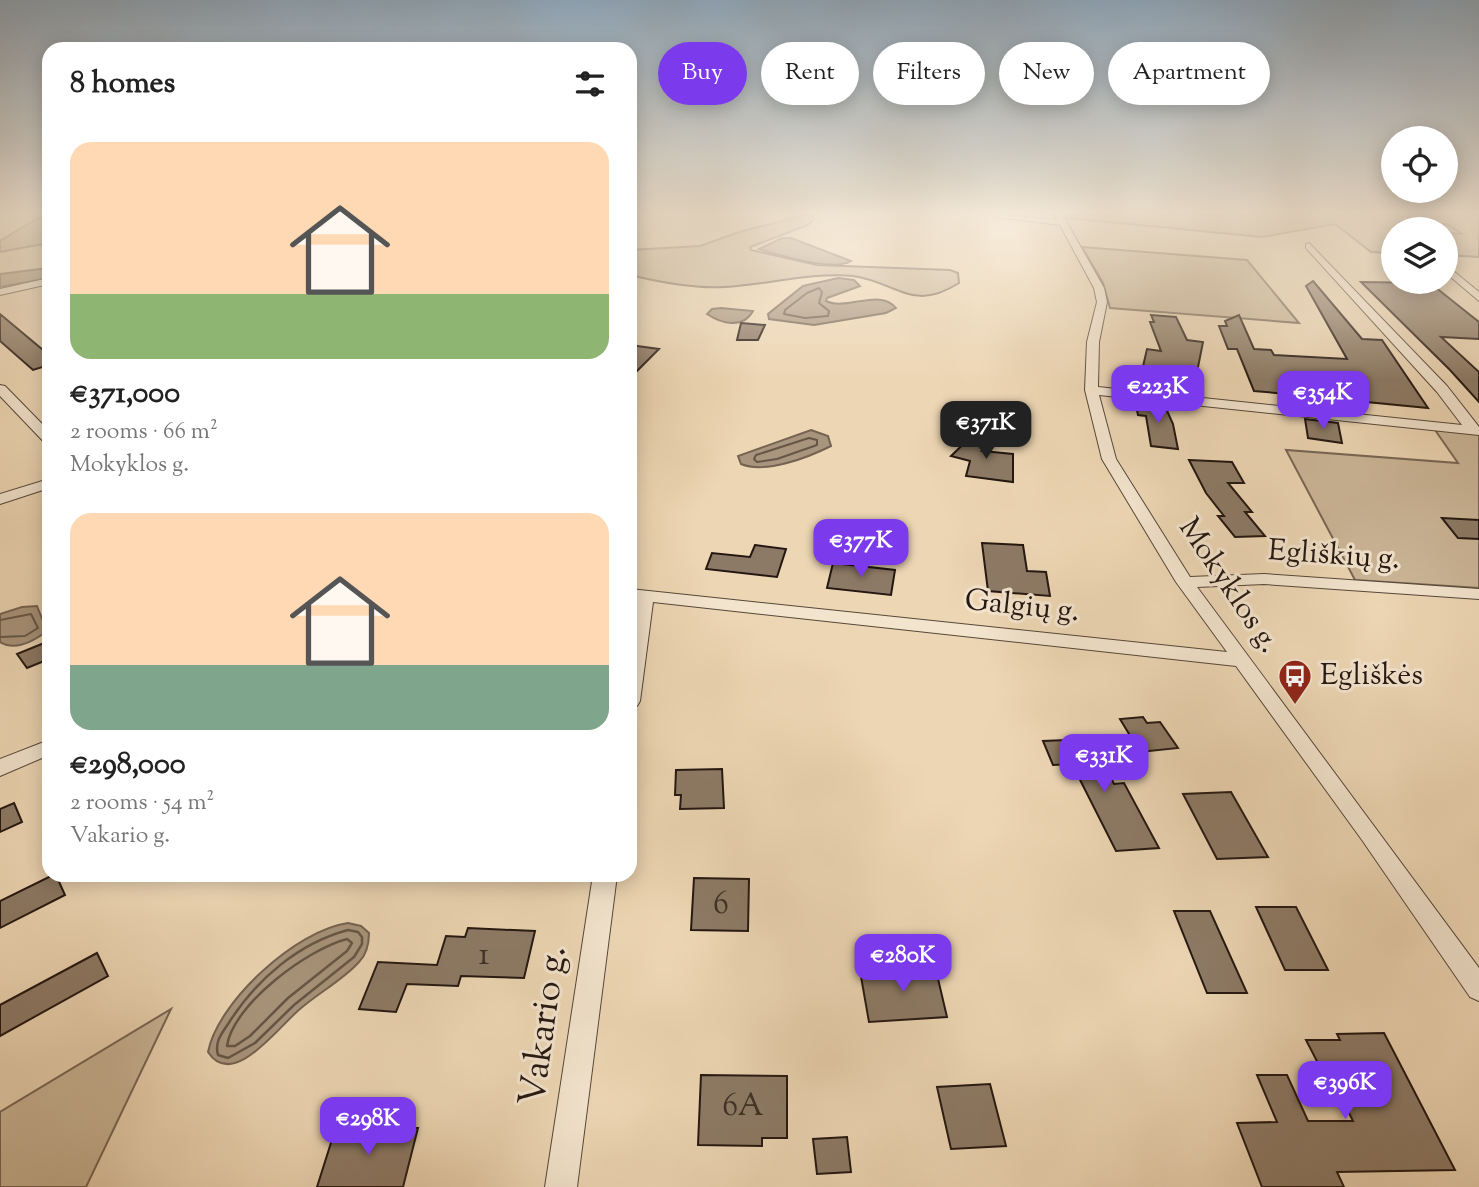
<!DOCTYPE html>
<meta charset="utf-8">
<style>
:root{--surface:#fff;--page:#f6f6f6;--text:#222;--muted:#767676;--accent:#7c3aed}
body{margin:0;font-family:"Sorts Mill Goudy",serif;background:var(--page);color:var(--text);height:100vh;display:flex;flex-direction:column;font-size:26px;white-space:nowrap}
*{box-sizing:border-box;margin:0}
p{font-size:23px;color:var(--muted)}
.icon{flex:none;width:38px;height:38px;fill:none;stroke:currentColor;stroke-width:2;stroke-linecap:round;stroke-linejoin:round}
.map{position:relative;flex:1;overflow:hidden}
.details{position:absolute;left:42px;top:42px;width:595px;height:840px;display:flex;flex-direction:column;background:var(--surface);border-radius:21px;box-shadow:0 4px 18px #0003}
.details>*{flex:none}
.hud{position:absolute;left:658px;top:42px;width:665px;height:63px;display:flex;gap:14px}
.controls{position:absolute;left:1381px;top:126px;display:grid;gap:14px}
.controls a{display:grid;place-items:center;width:77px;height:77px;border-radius:50%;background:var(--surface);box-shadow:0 4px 18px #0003;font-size:35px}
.price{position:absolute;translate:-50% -60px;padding:0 16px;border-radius:14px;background:var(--accent);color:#fff;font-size:23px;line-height:46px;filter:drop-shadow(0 2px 4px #0008)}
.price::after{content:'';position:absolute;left:50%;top:42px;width:21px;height:16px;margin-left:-10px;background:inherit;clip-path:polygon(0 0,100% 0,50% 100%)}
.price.current{background:#222;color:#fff}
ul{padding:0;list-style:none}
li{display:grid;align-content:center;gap:14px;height:371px;padding:0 28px}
li span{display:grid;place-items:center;height:217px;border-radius:21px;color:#555}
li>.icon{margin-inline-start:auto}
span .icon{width:126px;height:126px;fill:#fffc;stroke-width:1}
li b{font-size:30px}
h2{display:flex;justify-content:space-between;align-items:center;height:84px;padding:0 28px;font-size:30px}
.tag{padding:0 24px;border-radius:32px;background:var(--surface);box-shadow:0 4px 18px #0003;font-size:24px;line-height:63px}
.tag.current{background:var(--accent);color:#fff}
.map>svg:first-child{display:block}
</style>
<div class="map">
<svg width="1479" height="1187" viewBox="0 0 1479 1187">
<rect width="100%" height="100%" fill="#edd6b4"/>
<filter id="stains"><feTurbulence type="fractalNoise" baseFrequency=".00286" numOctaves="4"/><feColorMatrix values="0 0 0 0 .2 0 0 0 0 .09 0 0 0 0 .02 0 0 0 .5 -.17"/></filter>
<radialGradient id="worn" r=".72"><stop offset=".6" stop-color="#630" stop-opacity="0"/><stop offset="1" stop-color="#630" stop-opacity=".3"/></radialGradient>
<path fill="#cbb698" stroke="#786654" stroke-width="2" d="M45 214H49V243L0 252V241Z
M1065 214H1479V257L1446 255V233L1463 234 1446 224 1430 225 1436 229H1393V253L1371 252 1335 224 1262 237 1067 218Z
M805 215 813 216 814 219 808 225 750 247 751 250 817 265 950 270 958 273 959 283C912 313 897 282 853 276 810 272 767 285 725 287 695 289 659 282 630 275V250L700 246 739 232Z
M1082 247 1247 260 1299 323 1110 308 1103 283Z
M1435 430 1479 433V588L1355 580 1286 450 1458 463Z
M171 1009 86 1187H0V1112Z"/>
<path fill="#a9957d" stroke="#746352" stroke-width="2" d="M782 238H791L851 261C835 272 778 255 759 249Z
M49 268V278L0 287V274Z
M838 278 854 280 860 286 827 298 826 301C847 311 880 288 896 308L886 313 814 325 769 319 768 314 803 286Z
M721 308 753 311C743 329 722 324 707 314L712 309Z
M811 430 828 436 831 446C807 458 765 474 741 464L738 456Z
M37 606 47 631C34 641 15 651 0 642V614L22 607Z
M348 923 361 926 369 933C369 944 367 954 359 962 343 980 318 993 300 1009 280 1025 233 1091 208 1052 218 1001 297 930 348 923Z"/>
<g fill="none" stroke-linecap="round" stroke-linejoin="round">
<path stroke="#665647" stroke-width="2" d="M819 288 822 292 819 303 829 311 828 316 805 318 784 314 785 310 807 293Z
M809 438 817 440V445L777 459 757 462 754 459 756 455Z
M0 620 31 614 38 628 25 636 0 637"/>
<path stroke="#665647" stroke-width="2.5" d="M348 930 358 932 362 937V944L354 957 294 1005 255 1043 228 1058 218 1055C214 1041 223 1032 230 1021 257 979 299 943 348 930Z
M347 939 352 943 347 951 288 998 250 1036 235 1046H227C233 1004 308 949 347 939Z"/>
</g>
<path fill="#8d7a66" stroke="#241711" stroke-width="2" d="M1313 281 1362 339 1382 340 1428 408 1325 398 1331 409 1302 406 1301 397 1288 394 1254 391 1237 349H1228L1219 326H1227L1225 321 1239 315 1254 349 1271 350 1274 355 1347 359 1306 286Z
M1361 282 1430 283 1479 322V339L1441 337 1479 372V402L1450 370Z
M0 314 49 355V365L33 370 0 341Z
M1151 315 1176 317 1187 340 1203 342 1196 377 1166 372 1163 391 1138 388 1147 349 1161 351 1150 322H1154Z
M741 323 765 325 758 340H737Z
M630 345 659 349 630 378Z
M1135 401 1164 404 1173 424 1178 449 1151 446 1146 416 1138 415Z
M1305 419 1338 423 1342 443 1308 438Z
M973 435 992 441 982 451 1013 454V482L966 476 970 461 951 456Z
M1189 460 1232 462 1244 483H1228L1252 512H1245L1265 536 1235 537 1218 516H1224L1206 493Z
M1442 518 1479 520V539L1458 538Z
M982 543 1023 545 1027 571 1046 572 1050 596 988 591Z
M755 545 786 549 777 577 706 569 712 553 750 557Z
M833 563 895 570 891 595 827 588Z
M49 641V659L27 668 17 654Z
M1143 717 1147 723 1160 722 1178 748 1140 752 1120 719Z
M1092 739 1114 784 1124 783 1159 848 1116 851 1072 764 1053 765 1043 741Z
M722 769 724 808 680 809 681 795H675L676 770Z
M1231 792 1268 857 1217 859 1183 794Z
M14 803 22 822 0 832V809Z
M53 875H56L65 895 0 928V901Z
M694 878 749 879 748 931 691 930Z
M1256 907H1296L1328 970H1285Z
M1174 911H1210L1247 993H1207Z
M468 928 535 931 524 978 461 976 458 986 407 984 396 1012 359 1009 378 962 437 965 446 936 465 937Z
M97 953 108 976 0 1036V1005Z
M935 966 947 1017 869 1022 860 971Z
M1384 1033 1455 1170 1337 1172 1344 1187H1262L1237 1123 1277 1122 1257 1075H1287L1308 1121H1353L1328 1071H1322L1306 1040H1340L1337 1034Z
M701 1075 787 1076V1138H762V1146L698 1145Z
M990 1084 1006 1146 951 1149 937 1087Z
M336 1127 418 1128 403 1187H317Z
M847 1137 851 1172 817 1174 813 1139Z"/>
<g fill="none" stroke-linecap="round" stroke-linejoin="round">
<defs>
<path id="street" d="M991 214 1057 220 1054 214H1062L1104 288 1107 302 1099 342 1098 387 1462 425 1437 392 1306 248V244L1309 243 1447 386 1479 427V435L1099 395 1116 459 1190 577 1264 574 1479 589V599L1264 584 1197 587 1479 968V1001L1470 997 1362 840 1236 666 653 602 640 701 637 706 630 708V636L636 600 630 599V589L1227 652 1176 582 1102 459 1085 390 1087 342 1097 302 1094 288 1060 225 995 217Z
M1446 265 1479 292V301L1446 273Z
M49 278V284L0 295V289Z
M0 385 5 386 49 431V443L44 442 0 396Z
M49 479V488L0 504V494Z
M49 740V755L0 776V759Z
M593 875H617L577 1187H545Z"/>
</defs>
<use href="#street" stroke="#56473a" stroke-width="2"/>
<use href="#street" fill="#f3e4ce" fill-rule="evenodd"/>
</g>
<linearGradient id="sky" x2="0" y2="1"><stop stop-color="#8fa8bd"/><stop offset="0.56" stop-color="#f7eddd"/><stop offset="1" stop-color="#f7eddd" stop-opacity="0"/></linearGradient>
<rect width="1479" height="380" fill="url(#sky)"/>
<defs>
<symbol id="bus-pin" viewBox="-11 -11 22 30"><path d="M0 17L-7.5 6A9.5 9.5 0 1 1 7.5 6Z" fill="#8f2418" stroke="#f3e4ce"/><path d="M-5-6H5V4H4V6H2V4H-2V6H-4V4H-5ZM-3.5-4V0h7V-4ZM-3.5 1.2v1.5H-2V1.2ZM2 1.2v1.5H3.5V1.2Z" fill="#fff"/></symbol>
</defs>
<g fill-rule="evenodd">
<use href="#bus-pin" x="1276" y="657" width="38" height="52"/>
</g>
<g text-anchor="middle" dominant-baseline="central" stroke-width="6" stroke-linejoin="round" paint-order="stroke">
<g font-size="30" fill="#241711" stroke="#f3e4ce">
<text transform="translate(1334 556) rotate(4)">Egliškių g.</text>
<text transform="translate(1228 586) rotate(56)">Mokyklos g.</text>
<text transform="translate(1022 607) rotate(6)">Galgių g.</text>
</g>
<g font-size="30" fill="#241711" stroke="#f3e4ce" text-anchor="start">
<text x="1320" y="676">Egliškės</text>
</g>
<g font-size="32" fill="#3e3026">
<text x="721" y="905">6</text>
<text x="484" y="956">1</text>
<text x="743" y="1107">6A</text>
</g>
<g font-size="37" fill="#241711" stroke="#f3e4ce">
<text transform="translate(545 1026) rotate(-82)">Vakario g.</text>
</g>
</g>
<rect width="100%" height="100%" filter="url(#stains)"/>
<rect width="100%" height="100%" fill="url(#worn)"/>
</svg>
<div class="controls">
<a><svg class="icon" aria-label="locate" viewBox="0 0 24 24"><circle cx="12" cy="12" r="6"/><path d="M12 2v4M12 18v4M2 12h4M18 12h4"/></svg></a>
<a><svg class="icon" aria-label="layers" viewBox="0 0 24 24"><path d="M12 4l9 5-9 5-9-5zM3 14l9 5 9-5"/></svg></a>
</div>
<b class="price" style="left:1158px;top:425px">€223K</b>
<b class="price" style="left:1323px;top:431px">€354K</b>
<b class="price current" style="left:986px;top:461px">€371K</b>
<b class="price" style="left:861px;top:579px">€377K</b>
<b class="price" style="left:1104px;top:794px">€331K</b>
<b class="price" style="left:903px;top:994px">€280K</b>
<b class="price" style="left:1345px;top:1121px">€396K</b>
<b class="price" style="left:368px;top:1157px">€298K</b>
<div class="hud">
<a class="tag current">Buy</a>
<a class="tag">Rent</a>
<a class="tag">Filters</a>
<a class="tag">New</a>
<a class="tag">Apartment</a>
</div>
<section class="details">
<h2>8 homes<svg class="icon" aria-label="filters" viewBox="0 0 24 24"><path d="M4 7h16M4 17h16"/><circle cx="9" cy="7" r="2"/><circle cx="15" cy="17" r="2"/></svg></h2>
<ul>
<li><span style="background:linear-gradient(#ffd9b3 70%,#8fb573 0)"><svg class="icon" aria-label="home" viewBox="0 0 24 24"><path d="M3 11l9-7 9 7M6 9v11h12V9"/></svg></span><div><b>€371,000</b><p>2 rooms · 66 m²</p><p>Mokyklos g.</p></div></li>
<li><span style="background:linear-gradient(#ffd9b3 70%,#7fa58c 0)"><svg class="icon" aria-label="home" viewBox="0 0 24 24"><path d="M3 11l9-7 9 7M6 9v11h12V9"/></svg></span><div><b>€298,000</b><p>2 rooms · 54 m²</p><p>Vakario g.</p></div></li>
</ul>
</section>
</div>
